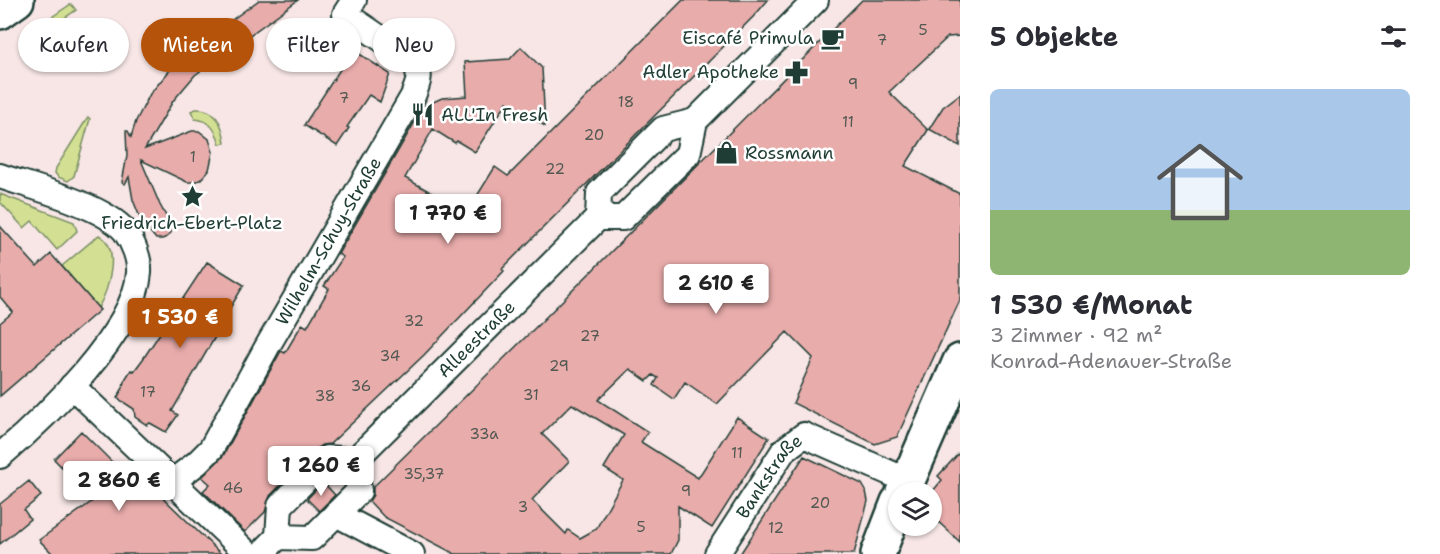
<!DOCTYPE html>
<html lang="de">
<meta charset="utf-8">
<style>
:root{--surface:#fff;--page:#f7f7f7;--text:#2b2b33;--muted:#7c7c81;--line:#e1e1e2;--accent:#b45309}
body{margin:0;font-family:"Shantell Sans",sans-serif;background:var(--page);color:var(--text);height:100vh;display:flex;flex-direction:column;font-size:22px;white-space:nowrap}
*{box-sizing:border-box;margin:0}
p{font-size:20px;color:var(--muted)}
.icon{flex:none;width:33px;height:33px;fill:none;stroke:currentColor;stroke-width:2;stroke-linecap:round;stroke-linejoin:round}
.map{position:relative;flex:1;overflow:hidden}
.panel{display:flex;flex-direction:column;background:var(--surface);width:480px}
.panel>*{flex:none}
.top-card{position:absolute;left:18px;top:18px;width:570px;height:54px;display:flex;gap:12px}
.controls{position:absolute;left:888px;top:482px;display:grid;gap:12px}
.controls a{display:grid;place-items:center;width:54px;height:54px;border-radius:50%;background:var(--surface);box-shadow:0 2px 4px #0004;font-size:30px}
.price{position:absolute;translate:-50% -51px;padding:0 14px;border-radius:6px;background:#fff;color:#222;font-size:20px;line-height:39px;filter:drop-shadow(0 2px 3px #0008)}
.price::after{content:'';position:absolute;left:50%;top:36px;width:18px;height:14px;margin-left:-9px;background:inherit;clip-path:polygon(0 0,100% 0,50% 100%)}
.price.active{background:var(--accent);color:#fff}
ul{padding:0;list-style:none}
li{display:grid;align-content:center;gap:12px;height:318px;padding:0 30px}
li+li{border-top:2px solid var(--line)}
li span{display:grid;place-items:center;height:186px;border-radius:9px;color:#555}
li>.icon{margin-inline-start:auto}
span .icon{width:108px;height:108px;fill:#fffc;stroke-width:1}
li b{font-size:26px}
h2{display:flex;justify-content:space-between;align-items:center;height:72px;padding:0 30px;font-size:26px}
.pill{padding:0 21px;border-radius:27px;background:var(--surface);box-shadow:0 2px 4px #0004;font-size:21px;line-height:54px}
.pill.active{background:var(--accent);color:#fff}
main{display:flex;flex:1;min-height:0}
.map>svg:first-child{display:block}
</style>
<main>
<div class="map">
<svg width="960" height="554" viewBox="0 0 960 554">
<rect width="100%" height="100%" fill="#f8e6e6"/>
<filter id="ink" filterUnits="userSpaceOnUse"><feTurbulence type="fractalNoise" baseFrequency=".0167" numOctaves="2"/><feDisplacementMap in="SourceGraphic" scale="12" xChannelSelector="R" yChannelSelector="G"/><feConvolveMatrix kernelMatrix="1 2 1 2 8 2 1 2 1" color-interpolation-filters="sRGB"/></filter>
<g filter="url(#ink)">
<path fill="#d3e093" stroke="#798e64" stroke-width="1.5" d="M71 4 76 10 28 43 24 36Z
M196 109C216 108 223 125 225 143L220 144C216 130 210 120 195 119L191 111Z
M88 117 90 119 74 176 68 181 58 177 55 173 56 168Z
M0 194 74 222 77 231 57 250 32 221 24 228 0 202Z
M99 235C122 248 108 291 98 308L62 266Z"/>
<path fill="#e8acab" stroke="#1f3d34" stroke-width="1.5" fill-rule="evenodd" d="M259 0H298L195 75 173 101 145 149 192 131H199L209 139 213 152 209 170 200 180 193 182H187L141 160 160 205 172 227 171 233 167 237 162 239H156L147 228 139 215 133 200 129 177 125 184 122 182 127 156 126 131H128L131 137 136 121 150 94 180 58Z
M683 0H768L756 14 502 269 504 271 424 355 330 444 322 445 317 448 270 496 265 512 245 532 203 491 210 484 202 477 223 456 281 351 285 353 302 324 307 327 329 289 324 286 343 257 338 254 424 106 442 98 467 96 465 62 510 59 521 47 542 68 545 126 507 102 475 152 457 141 455 143 433 129 405 178 467 212 495 167 508 176Z
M862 0H960V36L948 37 889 92 928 130 905 166 960 194V300L897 437 875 444 793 403 813 358 787 332 717 404 685 382 674 399 654 385 658 378 653 375 647 381 630 369 598 400 648 432 641 442 698 478 737 417 769 438 712 528 678 506V540L671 554H455L384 517 369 501 373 495V487L541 322ZM572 404 624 435 604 468 623 480 596 529 580 538 568 530 566 534 532 500 569 461 542 434Z
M355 51 390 74 380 102 369 95 347 127 349 128 337 146 304 125 348 57 350 58Z
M960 94V146L929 129 943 107Z
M0 226 37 267 51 254 100 310 0 396V323L13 312 0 297Z
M207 262 244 285 213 336 215 337 172 411 178 415 166 432 150 423 147 425 135 417 134 409 117 398 123 388 124 381 131 370 134 371 143 359Z
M81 431 121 471 126 465 138 469 145 497 154 489 221 554H53L39 540 94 500 54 459Z
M960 452V542L932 516V492L942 480 938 476Z
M804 456 862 484 866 491 868 501 854 554H740Z
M29 481 41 496 24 510 30 519 0 544V504Z
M323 482 335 495 319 511 307 499Z"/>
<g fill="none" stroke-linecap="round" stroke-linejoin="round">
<defs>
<g id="street">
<path d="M0 176C32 187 103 205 125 231 133 242 140 259 139 273 135 331 43 420 0 456"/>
<path d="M598 218 599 193 663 129 695 121"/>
<path d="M72 386 248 554"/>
<path id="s1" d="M172 482 197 463 211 449 267 347 413 96C419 80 423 74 411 59L345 14 354 0"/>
<path d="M336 514 412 554"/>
<path d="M278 537 280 506 327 458 355 460"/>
<path id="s2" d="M261 554 278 537 312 538 359 491 355 460 598 218H623L688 154 695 121 816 0"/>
<path id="s3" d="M717 554 784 450 804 435 908 481"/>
</g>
<path id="secondary" d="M0 12 17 0
M903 492 960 361
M878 554 898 502"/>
</defs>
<use href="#street" stroke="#1f3d34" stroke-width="28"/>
<use href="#secondary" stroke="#1f3d34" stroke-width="38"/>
<use href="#street" stroke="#fff" stroke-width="24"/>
<use href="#secondary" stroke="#fff" stroke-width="33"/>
</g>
</g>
<defs>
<symbol id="cafe-bare" viewBox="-9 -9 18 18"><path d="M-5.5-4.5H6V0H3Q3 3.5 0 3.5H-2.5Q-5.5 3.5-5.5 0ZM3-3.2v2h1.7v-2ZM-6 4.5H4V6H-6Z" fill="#1f3d34" stroke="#fff" stroke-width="2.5" paint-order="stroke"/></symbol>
<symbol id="pharmacy-bare" viewBox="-9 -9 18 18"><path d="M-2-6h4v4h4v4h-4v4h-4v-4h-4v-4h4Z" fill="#1f3d34" stroke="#fff" stroke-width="2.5" paint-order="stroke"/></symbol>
<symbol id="restaurant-bare" viewBox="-9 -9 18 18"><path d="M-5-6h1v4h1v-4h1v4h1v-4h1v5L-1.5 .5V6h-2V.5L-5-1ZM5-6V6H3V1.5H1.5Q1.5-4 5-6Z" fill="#1f3d34" stroke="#fff" stroke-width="2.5" paint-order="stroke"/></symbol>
<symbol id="shop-bare" viewBox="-9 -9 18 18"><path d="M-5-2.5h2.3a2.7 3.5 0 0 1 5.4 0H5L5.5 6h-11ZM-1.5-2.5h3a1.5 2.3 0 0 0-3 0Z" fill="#1f3d34" stroke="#fff" stroke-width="2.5" paint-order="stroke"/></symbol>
<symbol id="sight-bare" viewBox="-9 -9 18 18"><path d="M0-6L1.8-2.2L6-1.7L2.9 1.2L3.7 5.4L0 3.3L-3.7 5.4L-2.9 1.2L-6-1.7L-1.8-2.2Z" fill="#1f3d34" stroke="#fff" stroke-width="2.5" paint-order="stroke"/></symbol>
</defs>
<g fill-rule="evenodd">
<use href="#cafe-bare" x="816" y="22" width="33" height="33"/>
<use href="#pharmacy-bare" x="780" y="56" width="33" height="33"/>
<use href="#restaurant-bare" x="406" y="98" width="33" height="33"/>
<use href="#shop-bare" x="710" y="136" width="33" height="33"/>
<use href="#sight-bare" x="176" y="180" width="33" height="33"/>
</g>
<g text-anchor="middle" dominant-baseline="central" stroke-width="5" stroke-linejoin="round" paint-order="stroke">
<g font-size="15" fill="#515952">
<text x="923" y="30">5</text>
<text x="882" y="40">7</text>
<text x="853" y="84">9</text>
<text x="344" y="98">7</text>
<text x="626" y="102">18</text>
<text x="848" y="122">11</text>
<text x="594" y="135">20</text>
<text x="193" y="157">1</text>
<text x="555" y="169">22</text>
<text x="414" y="321">32</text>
<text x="590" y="336">27</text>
<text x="390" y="356">34</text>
<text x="559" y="366">29</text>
<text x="361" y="386">36</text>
<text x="148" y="392">17</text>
<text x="531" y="395">31</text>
<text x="325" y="396">38</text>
<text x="484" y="434">33a</text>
<text x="737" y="453">11</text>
<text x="424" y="474">35,37</text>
<text x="233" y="488">46</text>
<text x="686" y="491">9</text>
<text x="820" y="503">20</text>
<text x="523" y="507">3</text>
<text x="641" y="527">5</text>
<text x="776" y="528">12</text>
</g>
<g font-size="18" fill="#1f3d34" stroke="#fff" text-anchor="end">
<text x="814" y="38">Eiscafé Primula</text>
<text x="779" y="72">Adler Apotheke</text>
<text x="441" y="115" text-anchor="start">ALL'In Fresh</text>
<text x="745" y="153" text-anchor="start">Rossmann</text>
<text x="192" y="223" text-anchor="middle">Friedrich-Ebert-Platz</text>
</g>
<g font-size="18" fill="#1f3d34" stroke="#fff">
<text stroke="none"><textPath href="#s1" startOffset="290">Wilhelm-Schuy-Straße</textPath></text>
<text stroke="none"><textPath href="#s2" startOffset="327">Alleestraße</textPath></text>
<text stroke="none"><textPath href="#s3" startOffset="94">Bankstraße</textPath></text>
</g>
</g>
</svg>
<div class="controls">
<a><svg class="icon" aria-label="layers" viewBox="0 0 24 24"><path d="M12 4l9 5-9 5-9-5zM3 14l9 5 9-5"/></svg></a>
</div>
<b class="price" style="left:448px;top:245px">1 770 €</b>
<b class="price" style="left:716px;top:315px">2 610 €</b>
<b class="price active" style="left:180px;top:349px">1 530 €</b>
<b class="price" style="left:321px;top:497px">1 260 €</b>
<b class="price" style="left:119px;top:512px">2 860 €</b>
<div class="top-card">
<a class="pill">Kaufen</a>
<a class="pill active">Mieten</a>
<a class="pill">Filter</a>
<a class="pill">Neu</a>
</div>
</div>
<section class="panel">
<h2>5 Objekte<svg class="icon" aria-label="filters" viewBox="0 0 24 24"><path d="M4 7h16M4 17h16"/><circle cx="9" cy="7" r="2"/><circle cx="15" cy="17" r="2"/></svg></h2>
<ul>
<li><span style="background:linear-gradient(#a9c7e8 65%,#8fb573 0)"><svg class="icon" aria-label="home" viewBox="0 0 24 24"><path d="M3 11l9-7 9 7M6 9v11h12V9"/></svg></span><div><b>1 530 €/Monat</b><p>3 Zimmer · 92 m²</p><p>Konrad-Adenauer-Straße</p></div></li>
</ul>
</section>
</main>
